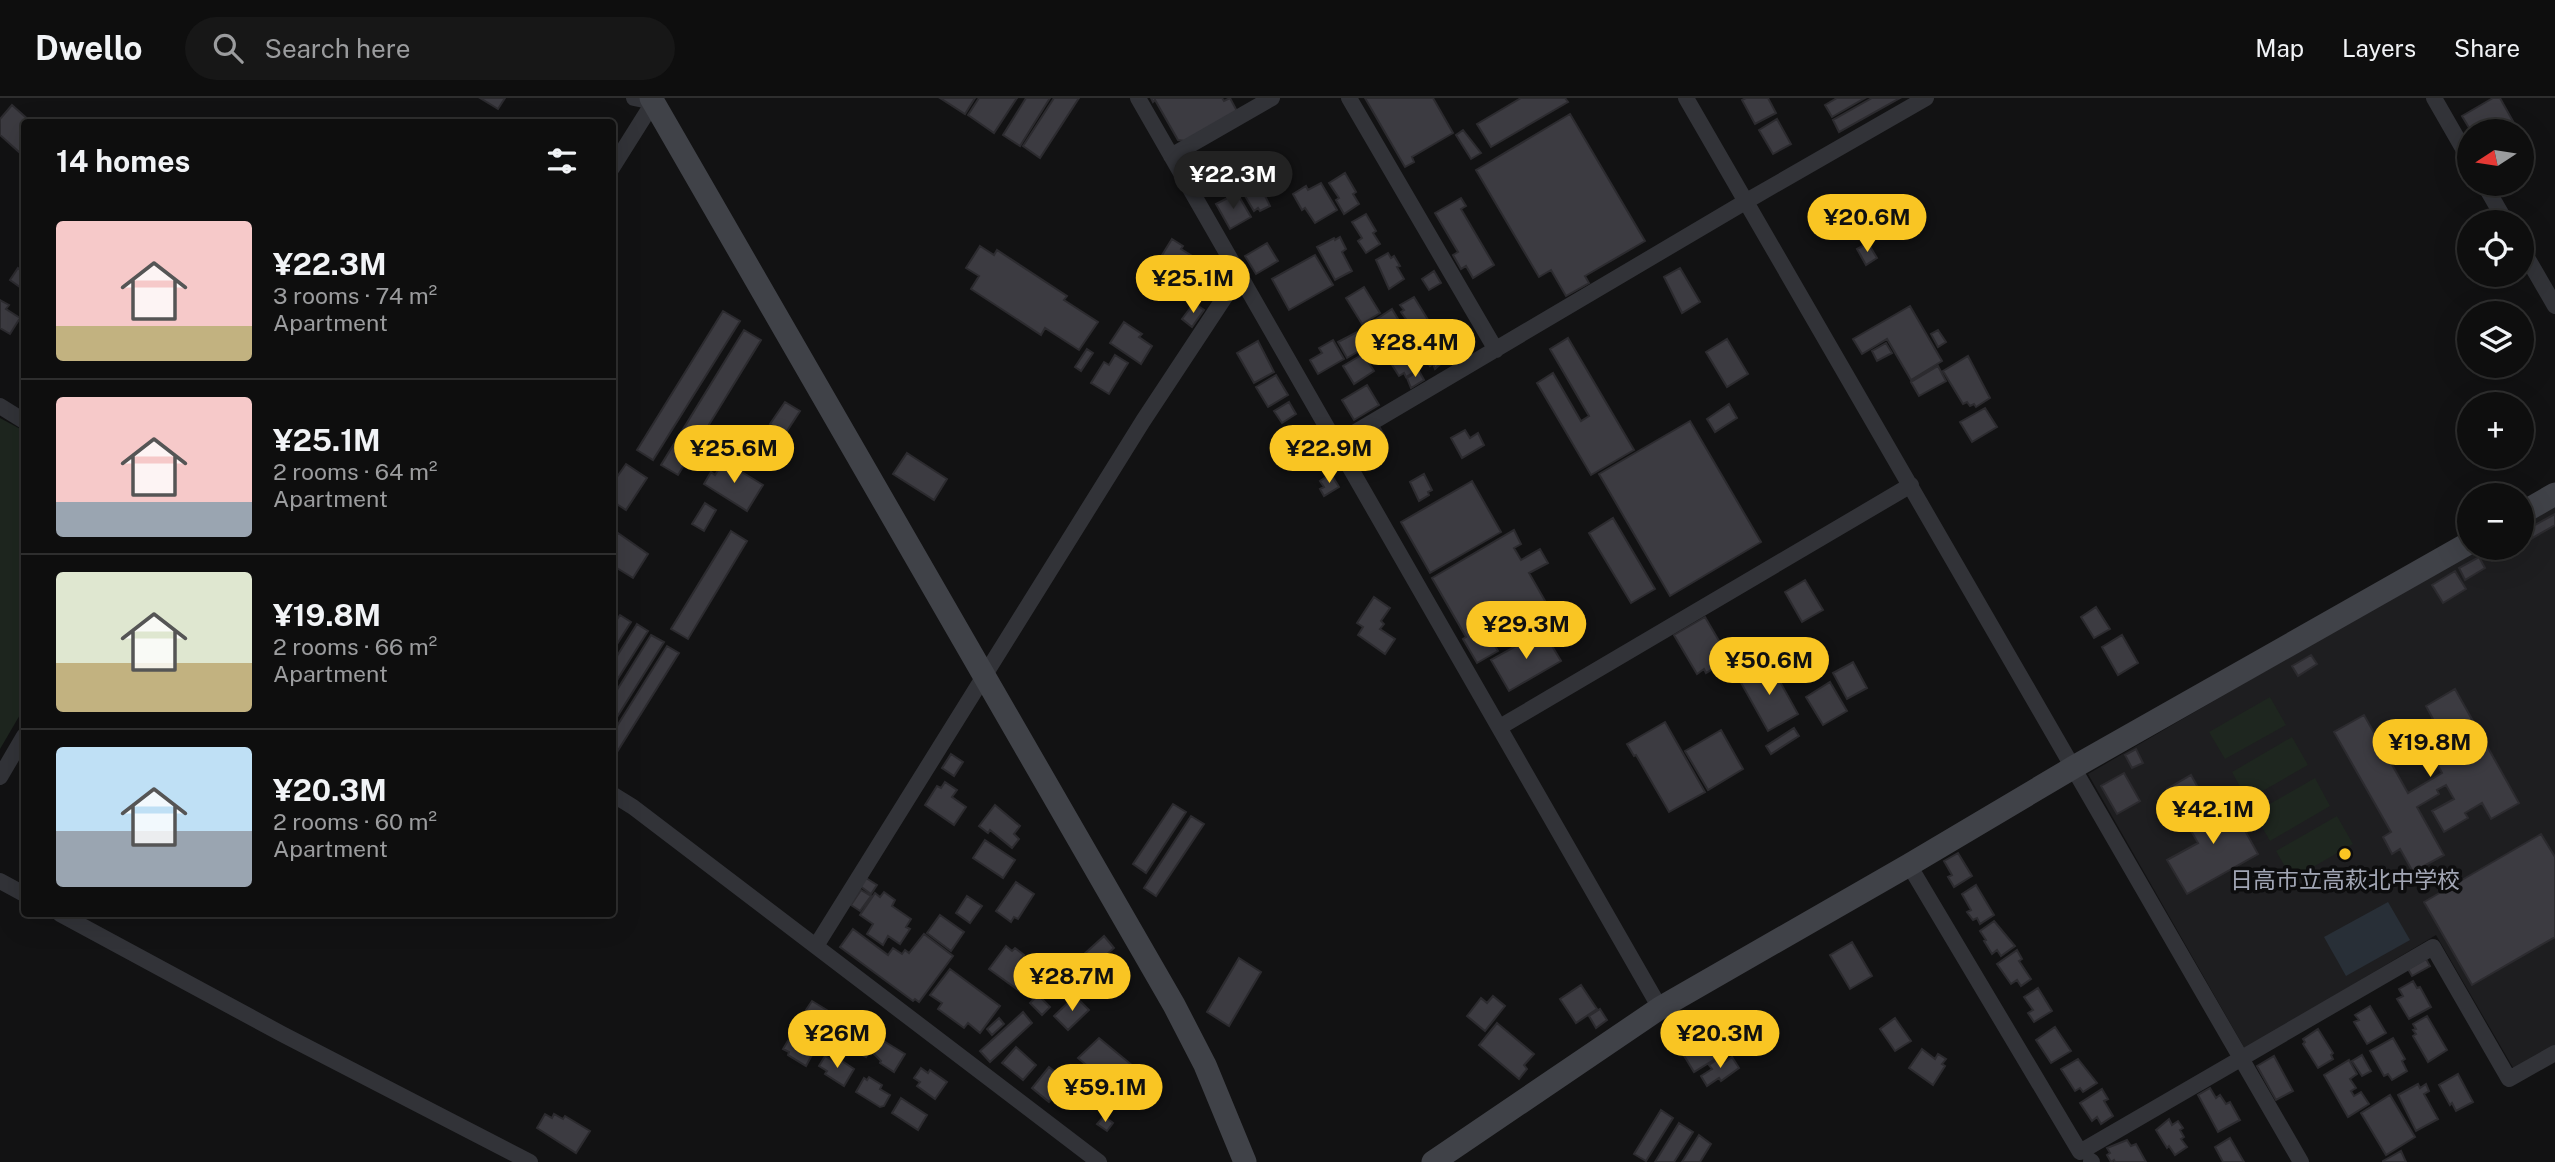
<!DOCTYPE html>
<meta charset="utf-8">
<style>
:root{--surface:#0e0e0e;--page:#171717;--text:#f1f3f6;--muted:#9b9c9e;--line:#2e2e2e;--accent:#f9c523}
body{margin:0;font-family:"Public Sans","Noto Sans JP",sans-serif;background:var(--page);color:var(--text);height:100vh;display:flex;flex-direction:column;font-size:26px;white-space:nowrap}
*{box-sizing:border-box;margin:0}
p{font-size:23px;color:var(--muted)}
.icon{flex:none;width:38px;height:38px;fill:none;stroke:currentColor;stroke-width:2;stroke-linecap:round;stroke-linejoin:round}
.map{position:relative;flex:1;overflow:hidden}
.panel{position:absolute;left:21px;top:21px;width:595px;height:798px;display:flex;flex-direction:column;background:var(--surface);border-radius:7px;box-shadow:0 7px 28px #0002,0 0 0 2px var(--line)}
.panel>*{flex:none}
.needle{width:46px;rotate:258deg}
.buttons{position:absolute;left:2457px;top:21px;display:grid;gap:14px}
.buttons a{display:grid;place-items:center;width:77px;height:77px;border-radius:50%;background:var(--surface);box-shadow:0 7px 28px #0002,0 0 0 2px var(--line);font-size:35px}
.price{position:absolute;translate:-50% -60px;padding:0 16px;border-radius:24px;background:var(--accent);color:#111;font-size:23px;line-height:46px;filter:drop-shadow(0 2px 4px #0008)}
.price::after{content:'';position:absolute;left:50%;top:42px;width:21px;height:16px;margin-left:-10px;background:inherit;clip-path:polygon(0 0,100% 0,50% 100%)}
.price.current{background:#222;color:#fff}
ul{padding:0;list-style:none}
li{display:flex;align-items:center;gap:21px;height:175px;padding:0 35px}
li+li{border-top:2px solid var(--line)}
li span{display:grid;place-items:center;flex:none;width:196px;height:140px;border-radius:7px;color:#555}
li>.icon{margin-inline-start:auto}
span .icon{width:84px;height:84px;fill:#fffc;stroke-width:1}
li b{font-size:30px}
h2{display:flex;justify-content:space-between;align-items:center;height:84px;padding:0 35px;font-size:30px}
header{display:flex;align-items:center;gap:42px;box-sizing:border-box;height:98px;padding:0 35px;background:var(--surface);border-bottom:2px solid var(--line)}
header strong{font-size:33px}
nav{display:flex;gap:38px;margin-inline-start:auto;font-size:24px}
.search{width:490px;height:63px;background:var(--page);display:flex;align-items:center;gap:18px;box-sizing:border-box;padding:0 24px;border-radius:38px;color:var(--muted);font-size:26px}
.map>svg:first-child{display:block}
</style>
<header>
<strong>Dwello</strong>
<div class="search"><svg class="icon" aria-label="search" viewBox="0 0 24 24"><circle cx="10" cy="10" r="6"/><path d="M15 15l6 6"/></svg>Search here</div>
<nav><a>Map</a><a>Layers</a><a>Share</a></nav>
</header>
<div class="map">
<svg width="2555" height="1064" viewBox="0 0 2555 1064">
<rect width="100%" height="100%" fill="#121213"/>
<path fill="#1e1e20" d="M2555 405V950L2515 973 2436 837 2245 951 2088 676 2477 450H2522V424Z"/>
<path fill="#1e261f" d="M0 320 24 333V610L0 651Z
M2270 599 2286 627 2225 661 2209 634Z
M2292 639 2308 667 2247 702 2232 674Z
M2315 680 2330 708 2270 743 2254 715Z
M2337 718 2353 746 2292 781 2276 753Z"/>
<path fill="#282f37" d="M2388 804 2410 842 2346 878 2324 839Z"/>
<path fill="#3c3b41" stroke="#2c2b2f" stroke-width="2" d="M480 0H505L498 11Z
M940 0H975L965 16Z
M979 0H1017L994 35 968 17Z
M1026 0H1050L1020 48 1003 37Z
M1054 0H1079L1040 60 1023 48Z
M1151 0H1222L1224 3 1230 0 1237 13 1185 43 1178 42 1155 2 1153 4Z
M1365 0H1433L1453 35 1412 59 1414 64 1405 69Z
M1521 0H1565L1568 4 1491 49 1477 26Z
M1746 0H1768L1776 15 1755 26 1742 2Z
M1837 0H1865L1832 19 1825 7Z
M1872 0H1900L1839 34 1833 22Z
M2493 0H2500L2514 25 2499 33H2471L2462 18Z
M12 7 31 24H24V52L23 50 19 54 0 37V21Z
M1570 16 1645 143 1585 178 1589 185 1566 198 1551 172 1539 179 1476 72Z
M1777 21 1791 46 1773 56 1759 32Z
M1463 32 1481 55 1471 61 1456 37Z
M1345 75 1356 94 1353 96 1359 106 1344 116 1336 102 1339 100 1329 85Z
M1256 79 1270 108 1260 113 1258 110 1254 113 1242 93 1245 90 1243 86Z
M1321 85 1337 112 1315 125 1305 110 1302 112 1293 96 1306 88 1308 92Z
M1237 95 1251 119 1230 131 1216 106Z
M1461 100 1466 108 1461 111 1494 167 1473 180 1466 168 1461 171 1453 157 1458 154 1435 115Z
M1366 116 1376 133 1373 135 1380 146 1366 155 1358 143 1362 140 1352 124Z
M1340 139 1346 151 1342 154 1352 173 1335 182 1317 149 1334 140 1335 142Z
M1172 141 1183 148 1181 151 1197 161 1180 187 1154 170Z
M1267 145 1278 163 1256 176 1245 158Z
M1868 145 1877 160 1866 167 1857 151Z
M980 148 994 157 997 152 1067 198 1064 202 1098 224 1079 252 1045 230 1041 237 971 191 979 178 966 170Z
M1388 155 1391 160 1394 158 1400 168 1397 169 1404 181 1389 191 1376 162Z
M1315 157 1333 187 1289 212 1272 181Z
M18 170 24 174V192L10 182Z
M1680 170 1700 204 1682 215 1664 179Z
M1434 173 1441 185 1429 192 1422 181Z
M1364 189 1380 215 1362 226 1346 200Z
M1414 199 1430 225 1415 234 1401 214 1404 212 1400 207Z
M0 202 9 207 6 211 20 220 10 236 0 230Z
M1194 205 1204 212 1192 229 1182 221Z
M1910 208 1942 263 1911 282 1887 241 1862 256 1853 241Z
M1392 211 1404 231 1397 235 1399 239 1383 248 1369 226Z
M723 213 740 223 653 362 637 352Z
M1124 224 1142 236 1139 239 1152 248 1141 266 1110 245Z
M1434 230 1446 249 1443 250 1448 259 1435 271 1433 266 1430 268 1424 259 1429 256 1419 239Z
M744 232 761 242 678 377 661 367Z
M1938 232 1946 244 1938 249 1931 236Z
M1357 234 1366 249 1347 260 1338 244Z
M1568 240 1634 352 1591 377 1537 285 1553 275 1581 323 1589 318 1550 251Z
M1727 241 1748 276 1727 289 1706 254Z
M1333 242 1344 261 1318 276 1310 262 1322 255 1319 250Z
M1258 243 1274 274 1254 285 1237 255Z
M1886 245 1892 255 1877 263 1872 253Z
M1405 248 1419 271 1406 279 1404 275 1399 278 1387 259Z
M1087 251 1093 255 1081 273 1075 269Z
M1363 256 1374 273 1354 286 1343 268Z
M1115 257 1128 265 1109 296 1091 285 1104 264 1109 267Z
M1968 258 1990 300 1976 309 1974 306 1970 308 1967 304 1963 306 1943 273Z
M1938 268 1946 283 1919 298 1911 284Z
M1419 273 1424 282 1411 290 1407 280Z
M1276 277 1288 297 1268 309 1256 289Z
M1367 287 1379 307 1354 322 1342 302Z
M785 304 800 313 785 336 770 326Z
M1289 304 1296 316 1282 325 1274 313Z
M1729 306 1737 320 1715 334 1707 321Z
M1985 310 1997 329 1972 344 1960 324Z
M1690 323 1761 444 1670 498 1599 376Z
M1380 330 1384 337 1370 346 1366 338Z
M1465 332 1470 340 1478 335 1484 347 1462 360 1451 340Z
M907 355 947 381 934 402 893 376Z
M726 360 739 368 737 371 763 387 747 413 704 386 711 374 715 377Z
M626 366 647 380 626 412 612 403V386Z
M1331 376 1339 389 1324 398 1320 391 1324 389 1320 383Z
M1424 376 1432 392 1428 394 1429 397 1419 403 1410 384Z
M1472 383 1501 434 1430 475 1401 424Z
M705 405 716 412 704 433 692 426Z
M2555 416V427L2522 446V434Z
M1613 420 1655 491 1631 505 1589 435Z
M1514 432 1521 446 1514 450 1521 462 1540 451 1548 465 1529 475 1552 515 1495 548 1498 553 1477 565 1463 541 1466 539 1432 480Z
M731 433 747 443 688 541 671 531Z
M618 435 648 456 633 480 612 467V436L616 438Z
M2495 450H2515L2492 463 2487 454Z
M2479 459 2485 470 2465 482 2459 470Z
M2455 473 2466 491 2443 505 2432 487Z
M1805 482 1823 512 1802 524 1785 494Z
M1374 499 1390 510 1381 523 1384 526 1380 531 1395 541 1385 556 1358 537 1363 529 1357 525Z
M2096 509 2110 531 2094 540 2081 519Z
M620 517 631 524 612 554V529Z
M1705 519 1728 558 1724 560 1726 563 1706 575 1704 571 1697 576 1674 537Z
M637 526 648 533 612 590V566Z
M1543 533 1561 563 1509 593 1491 562Z
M651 537 664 544 612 627V600Z
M2122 537 2138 565 2118 577 2102 549Z
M667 548 679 555 612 662V636Z
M2311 557 2317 566 2298 578 2292 568Z
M1853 564 1867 590 1847 601 1833 575Z
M1770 566 1798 616 1768 633 1740 583Z
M1830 584 1847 613 1823 627 1806 599Z
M2455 591 2519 705 2491 721 2482 705 2465 715 2468 720 2444 734 2432 713 2454 701 2446 687 2437 692 2439 696 2417 709 2444 757 2413 774 2400 751 2392 756 2383 739 2391 734 2334 634 2364 617 2408 695 2442 675 2423 641 2431 636 2425 625 2433 621 2426 608Z
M1665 624 1705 694 1669 714 1636 657 1634 658 1627 646Z
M1794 630 1799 638 1771 656 1766 648Z
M1721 632 1743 671 1708 692 1685 653Z
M2136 651 2143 665 2132 670 2125 657Z
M951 656 963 664 954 678 942 670Z
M2124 675 2140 703 2117 716 2101 688Z
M2191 677 2200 693 2191 698 2193 702 2177 711 2167 691Z
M945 684 957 692 952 699 966 709 954 727 925 707 937 688 941 690Z
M2226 698 2258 756 2187 796 2167 762 2198 745 2185 722Z
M1173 706 1186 714 1146 775 1133 766Z
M995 707 1020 728 1014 736 1019 741 1012 750 990 732 988 735 979 728Z
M1191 718 1204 726 1156 798 1144 790Z
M2541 736 2555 759V839L2472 887 2424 804Z
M985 742 1015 762 1003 780 973 760Z
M1958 755 1972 778 1954 789 1948 779 1952 777 1944 763Z
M866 780 877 787 871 796 860 788Z
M1016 784 1034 796 1018 821 1014 819 1011 824 996 813Z
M1976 787 1994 817 1980 826 1977 820 1973 822 1967 814 1971 812 1962 796Z
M861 792 871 798 860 813 851 807Z
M884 794 895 802 892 808 911 821 906 829 910 831 900 846 888 838 883 847 867 836 873 826 860 817 875 795 880 799Z
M967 798 982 808 970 825 956 815Z
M940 817 964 834 951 853 927 835Z
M1994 823 2015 848 2001 858 1997 852 1992 856 1984 843 1986 842 1980 833Z
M853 831 888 857 893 850 902 856 905 852 909 855 924 836 953 858 919 904 915 901 913 903 840 849Z
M1104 838 1114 850 1081 879 1071 868Z
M1852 844 1872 878 1850 891 1830 857Z
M1006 848 1012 853 1015 850 1024 857 1020 862 1046 881 1036 896 1034 894 1031 898 1023 892 1022 895 989 871Z
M2017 852 2022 861 2019 863 2031 881 2021 888 2017 882 2011 886 1997 866Z
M1112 858 1123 869 1095 894 1084 883Z
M1239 860 1261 874 1229 928 1207 914Z
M2426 861 2430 868 2412 878 2408 871Z
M950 871 1000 908 980 935 968 925 964 930 938 911 942 905 930 897Z
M1066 875 1072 881 1058 894 1052 887Z
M2413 883 2417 890 2420 889 2431 909 2409 921 2397 901 2403 898 2399 891Z
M1581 887 1597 911 1576 925 1560 901Z
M2038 890 2052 913 2034 924 2028 915 2033 912 2024 899Z
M1038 897 1050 909 1042 917 1030 905Z
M1075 898 1089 912 1068 932 1054 918Z
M1493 898 1505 908 1485 933 1467 918 1481 900 1487 905Z
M812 903 835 917 825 933 802 918Z
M2370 908 2386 935 2367 946 2354 924 2359 922 2355 917Z
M1600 911 1607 922 1596 930 1589 918Z
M1681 913 1687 922 1689 920 1698 935 1682 945 1676 936 1673 938 1667 929 1673 925 1670 920Z
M1023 914 1032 925 990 964 980 953Z
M2427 918 2447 952 2428 964 2413 938 2416 936 2413 932 2416 931 2413 926Z
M999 920 1004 926 992 937 987 931Z
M1895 920 1911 943 1895 953 1880 931Z
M1497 925 1534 956 1524 967 1527 971 1519 981 1479 947Z
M851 927 876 941 866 959 841 944Z
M2055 929 2071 953 2051 965 2036 942Z
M2318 931 2333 955 2331 957 2333 961 2318 970 2303 946 2305 944 2303 941Z
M1099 940 1144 977 1130 993 1116 982 1111 988 1078 960Z
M2393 940 2405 961 2402 963 2407 973 2392 982 2388 976 2384 978 2370 953Z
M789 941 796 945 798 941 810 948 808 951 813 955 806 968 788 957 789 954 783 951Z
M882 942 905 956 894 974 880 965 881 963 874 956Z
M1692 944 1696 951 1705 946 1707 951 1713 947 1720 958 1694 974 1680 951Z
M1016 949 1036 967 1023 982 1002 965Z
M1922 951 1935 961 1938 956 1946 961 1942 966 1945 968 1933 987 1909 970Z
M2362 957 2371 973 2362 978 2352 963Z
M825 958 834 963 836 959 854 971 844 988 825 976 827 973 819 968Z
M1722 958 1725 964 1732 959 1739 970 1721 983 1719 980 1707 988 1701 978 1712 971 1709 967Z
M2274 958 2293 993 2276 1002 2257 968Z
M2078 961 2097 985 2083 994 2080 990 2075 993 2061 971Z
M2349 962 2357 976 2350 981 2356 990 2351 993 2354 998 2361 994 2369 1006 2348 1019 2324 977Z
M1049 969 1080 994 1069 1007 1067 1005 1063 1010 1052 1000 1049 1004 1032 990Z
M921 970 928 975 930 972 947 984 935 1001 917 988 920 984 914 980Z
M2458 976 2473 1004 2456 1013 2452 1005 2450 1007 2439 987Z
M869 979 882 987 880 991 890 997 884 1008 880 1009 856 994 864 980 867 982Z
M2418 986 2420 990 2426 986 2429 993 2424 996 2438 1021 2416 1033 2398 997Z
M2210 990 2216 1000 2220 997 2226 1006 2230 1004 2240 1022 2218 1034 2198 997Z
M2102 991 2108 1001 2104 1003 2113 1018 2101 1026 2097 1019 2092 1023 2080 1005Z
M2390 997 2415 1039 2386 1057 2361 1015Z
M901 1000 927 1017 918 1032 892 1015Z
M1661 1012 1673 1020 1646 1063 1634 1056Z
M545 1016 552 1020 554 1016 563 1021 565 1018 590 1033 576 1055 537 1030Z
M1104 1018 1113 1025 1107 1033 1097 1026Z
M2169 1021 2172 1027 2178 1023 2183 1030 2180 1032 2184 1039 2181 1041 2187 1049 2175 1057 2169 1048 2167 1050 2156 1032Z
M1679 1025 1693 1034 1674 1064H1655Z
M1699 1037 1711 1046 1700 1064H1682Z
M2230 1040 2244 1064H2223L2215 1049Z
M2127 1042 2131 1048 2136 1046 2146 1064H2115L2114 1062 2111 1064 2107 1057 2110 1055 2107 1050Z
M2401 1053 2406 1064H2383V1063Z"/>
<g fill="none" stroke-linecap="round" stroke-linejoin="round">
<path stroke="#323338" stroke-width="16" d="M634 0 654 4
M1138 0 1660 910
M1349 0 1496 252
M1686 0 2301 1064
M2434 0 2469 61
M1171 58 1272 0
M612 70 656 0
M2484 86 2506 124
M2522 151 2555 208
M0 308 24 323
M1337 345 1745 104 1926 0
M1500 629 1911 387
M0 679 24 638
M612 696 633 709 1099 1064
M1909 767 2080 1054 2433 849 2509 981 2555 955
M0 783 24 796
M60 816 282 936 530 1064
M816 848 1143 323 1240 176
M2091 1063 2092 1064"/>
<path stroke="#404248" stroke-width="23" d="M651 0 1174 907 1205 967 1245 1064
M2522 415 2555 396
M1433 1064 1660 910 1909 767 2074 669 2469 445"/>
</g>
<circle fill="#f9c523" stroke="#0d0d0e" stroke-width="2.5" cx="2345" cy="756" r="7"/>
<g text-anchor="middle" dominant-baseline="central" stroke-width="7" stroke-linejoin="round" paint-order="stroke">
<g font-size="23" fill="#a2a6b5" stroke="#0d0d0e">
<text x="2345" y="781">日高市立高萩北中学校</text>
</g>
</g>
</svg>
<div class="buttons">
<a><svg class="needle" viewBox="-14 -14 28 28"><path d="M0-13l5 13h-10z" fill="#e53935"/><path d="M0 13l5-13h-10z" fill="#9b9c9e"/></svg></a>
<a><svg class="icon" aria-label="locate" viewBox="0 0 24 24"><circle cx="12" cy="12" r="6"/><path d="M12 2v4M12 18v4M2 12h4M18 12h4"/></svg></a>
<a><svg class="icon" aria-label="layers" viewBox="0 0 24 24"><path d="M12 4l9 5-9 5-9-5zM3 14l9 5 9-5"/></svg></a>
<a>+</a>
<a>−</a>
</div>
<b class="price current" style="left:1233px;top:113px">¥22.3M</b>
<b class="price" style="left:1867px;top:156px">¥20.6M</b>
<b class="price" style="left:1193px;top:217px">¥25.1M</b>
<b class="price" style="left:1415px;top:281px">¥28.4M</b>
<b class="price" style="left:734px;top:387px">¥25.6M</b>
<b class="price" style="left:1329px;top:387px">¥22.9M</b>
<b class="price" style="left:1526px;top:563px">¥29.3M</b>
<b class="price" style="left:1769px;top:599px">¥50.6M</b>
<b class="price" style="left:2430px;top:681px">¥19.8M</b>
<b class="price" style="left:2213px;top:748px">¥42.1M</b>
<b class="price" style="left:1072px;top:915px">¥28.7M</b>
<b class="price" style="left:837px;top:972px">¥26M</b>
<b class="price" style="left:1720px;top:972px">¥20.3M</b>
<b class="price" style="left:1105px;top:1026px">¥59.1M</b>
<section class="panel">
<h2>14 homes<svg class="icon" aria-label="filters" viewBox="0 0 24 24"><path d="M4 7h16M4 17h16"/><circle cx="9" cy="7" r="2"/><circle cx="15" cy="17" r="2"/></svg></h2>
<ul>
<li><span style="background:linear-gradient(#f6c9c9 75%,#c2b280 0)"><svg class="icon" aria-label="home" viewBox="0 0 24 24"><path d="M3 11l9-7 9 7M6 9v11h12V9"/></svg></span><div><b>¥22.3M</b><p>3 rooms · 74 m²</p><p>Apartment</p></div></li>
<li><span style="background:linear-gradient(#f6c9c9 75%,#9aa5b1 0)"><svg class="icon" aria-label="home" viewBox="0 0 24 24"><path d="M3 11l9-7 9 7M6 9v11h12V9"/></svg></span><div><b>¥25.1M</b><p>2 rooms · 64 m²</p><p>Apartment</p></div></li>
<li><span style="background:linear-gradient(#dfe7d0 65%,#c2b280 0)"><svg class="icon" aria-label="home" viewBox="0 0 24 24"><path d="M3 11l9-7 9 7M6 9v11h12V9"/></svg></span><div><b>¥19.8M</b><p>2 rooms · 66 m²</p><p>Apartment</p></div></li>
<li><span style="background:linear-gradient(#bfe0f5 60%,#9aa5b1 0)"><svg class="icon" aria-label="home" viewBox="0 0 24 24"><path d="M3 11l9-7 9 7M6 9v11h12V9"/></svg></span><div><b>¥20.3M</b><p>2 rooms · 60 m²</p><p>Apartment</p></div></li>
</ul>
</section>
</div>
